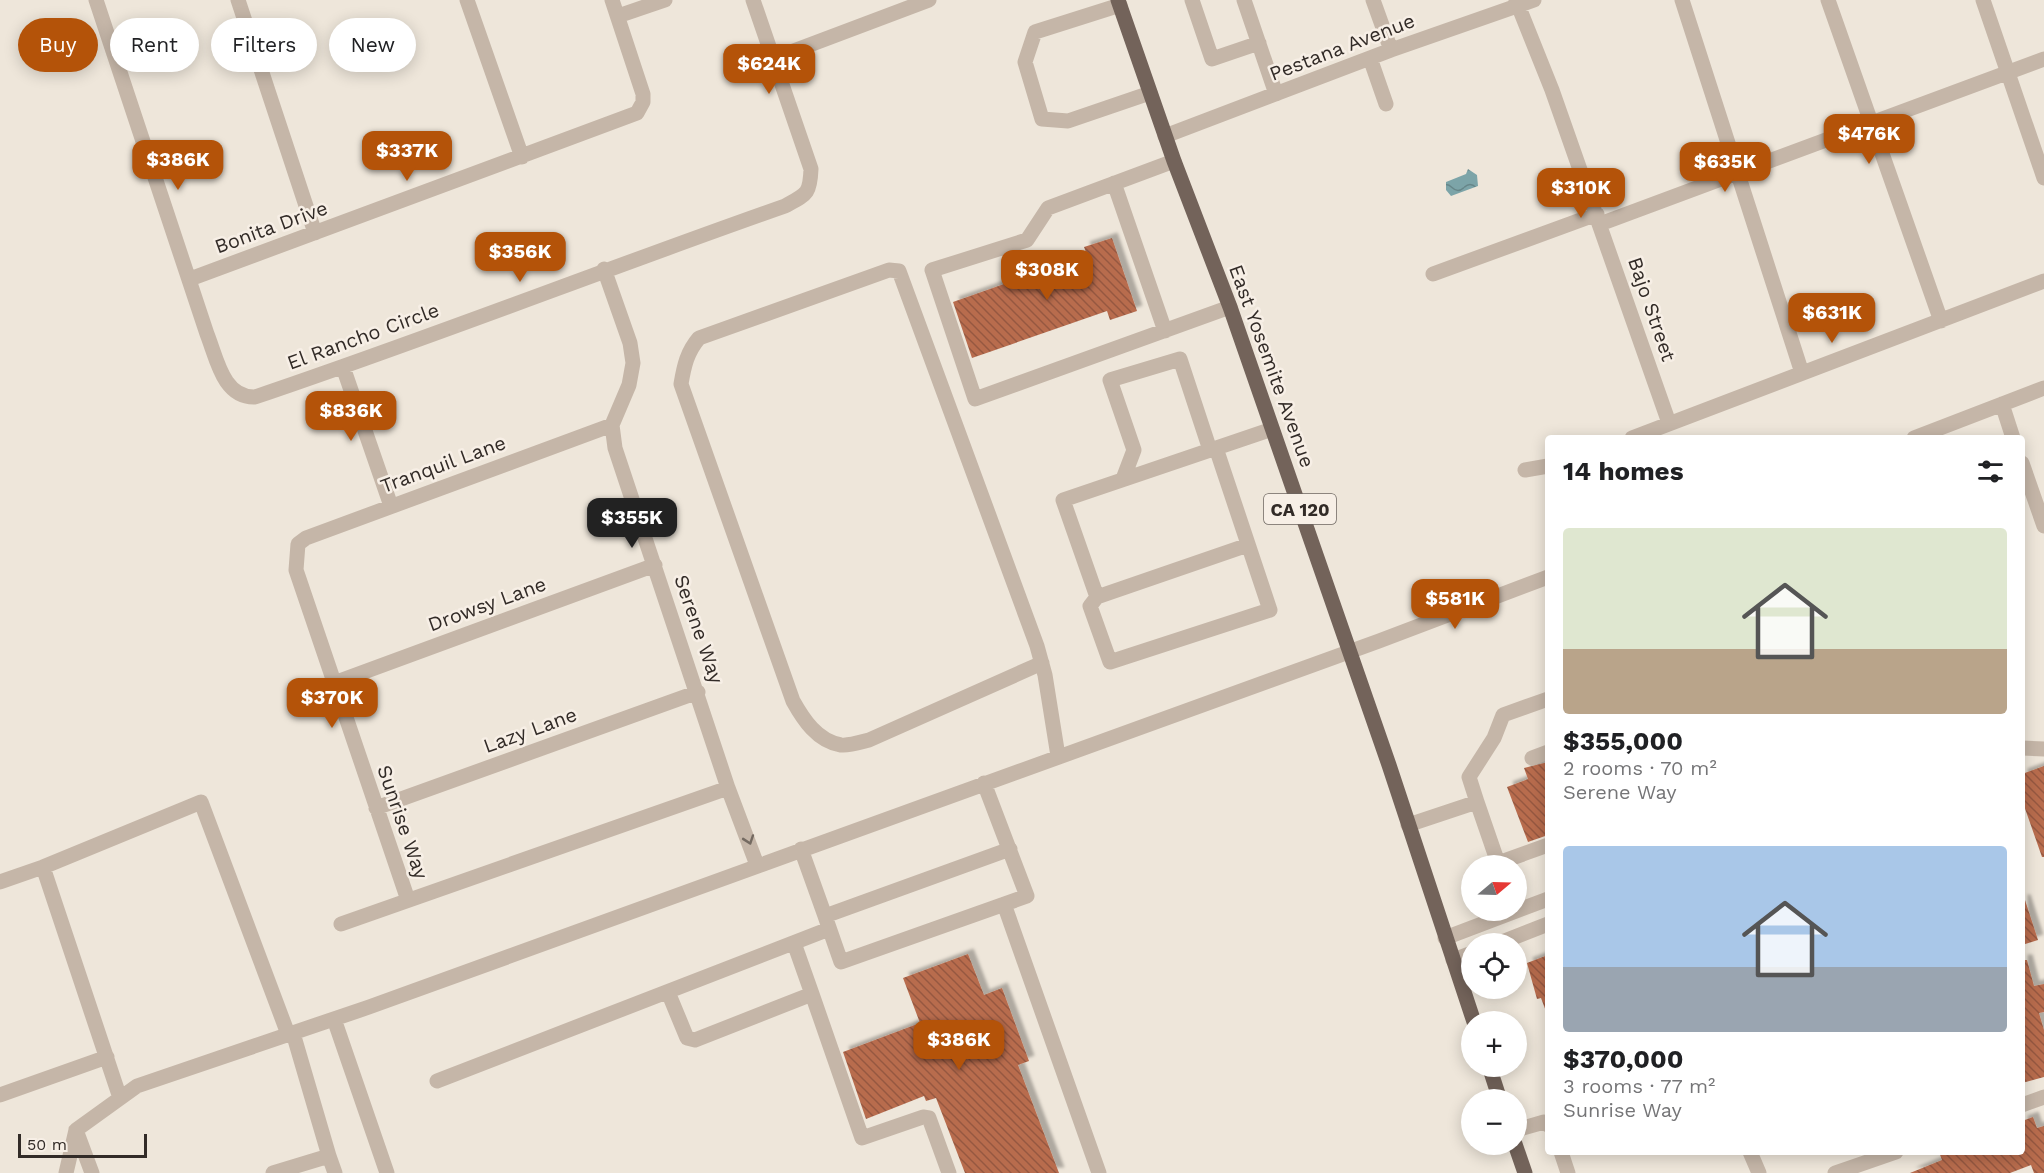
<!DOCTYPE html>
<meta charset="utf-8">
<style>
:root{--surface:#fff;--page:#f6f6f6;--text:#202124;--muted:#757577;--accent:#b45309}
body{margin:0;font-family:"Work Sans",sans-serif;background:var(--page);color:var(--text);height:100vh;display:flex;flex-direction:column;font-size:22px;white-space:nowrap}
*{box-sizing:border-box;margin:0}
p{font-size:20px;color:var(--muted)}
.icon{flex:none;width:33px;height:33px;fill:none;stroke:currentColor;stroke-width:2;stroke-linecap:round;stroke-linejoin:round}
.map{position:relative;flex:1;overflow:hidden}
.drawer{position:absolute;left:1545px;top:435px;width:480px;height:720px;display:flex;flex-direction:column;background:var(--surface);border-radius:6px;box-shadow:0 3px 15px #0003}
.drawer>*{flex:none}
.guide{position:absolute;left:18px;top:18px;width:570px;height:54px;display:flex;gap:12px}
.needle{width:39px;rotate:71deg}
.fabs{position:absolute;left:1461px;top:855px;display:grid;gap:12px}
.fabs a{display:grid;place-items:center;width:66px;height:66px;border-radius:50%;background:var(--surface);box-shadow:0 3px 15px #0003;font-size:30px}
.scale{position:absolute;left:18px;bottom:15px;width:129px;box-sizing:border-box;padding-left:6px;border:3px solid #322b27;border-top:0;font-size:16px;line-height:21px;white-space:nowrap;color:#322b27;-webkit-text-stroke:4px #f7efe6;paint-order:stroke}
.price{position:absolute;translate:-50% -51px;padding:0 14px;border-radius:12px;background:var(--accent);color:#fff;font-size:20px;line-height:39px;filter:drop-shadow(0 2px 3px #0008)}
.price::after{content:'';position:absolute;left:50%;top:36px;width:18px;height:14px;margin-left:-9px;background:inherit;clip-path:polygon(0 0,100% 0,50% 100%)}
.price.active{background:#222;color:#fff}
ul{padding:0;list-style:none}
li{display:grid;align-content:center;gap:12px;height:318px;padding:0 18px}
li span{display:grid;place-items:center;height:186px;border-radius:6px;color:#555}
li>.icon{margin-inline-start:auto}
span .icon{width:108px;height:108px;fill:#fffc;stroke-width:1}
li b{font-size:26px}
h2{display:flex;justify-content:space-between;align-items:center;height:72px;padding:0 18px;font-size:26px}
.pill{padding:0 21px;border-radius:27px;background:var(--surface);box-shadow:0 3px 15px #0003;font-size:21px;line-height:54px}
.pill.active{background:var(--accent);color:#fff}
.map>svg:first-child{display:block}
</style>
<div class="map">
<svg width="2044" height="1173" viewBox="0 0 2044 1173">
<defs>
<pattern id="water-waves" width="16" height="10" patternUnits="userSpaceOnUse" patternTransform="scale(1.5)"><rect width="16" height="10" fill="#7ca4a8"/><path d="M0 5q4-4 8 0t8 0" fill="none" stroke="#668689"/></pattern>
<pattern id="building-back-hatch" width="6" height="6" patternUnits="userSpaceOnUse" patternTransform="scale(1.5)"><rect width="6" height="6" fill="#b86c4e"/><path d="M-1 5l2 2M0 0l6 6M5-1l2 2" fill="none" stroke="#965941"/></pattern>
<filter id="shadow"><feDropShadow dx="5.5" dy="-5.5" stdDeviation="1.5" flood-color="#0004"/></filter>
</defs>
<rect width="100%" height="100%" fill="#eee6da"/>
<path fill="url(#water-waves)" d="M1468 169 1477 175 1478 186 1451 196 1446 190V182L1466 174Z"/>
<path fill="url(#building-back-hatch)" filter="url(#shadow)" d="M1112 238 1137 311 1110 320 1107 311 972 358 953 302 1087 255 1084 247Z
M1548 762V835L1528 842 1507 787 1528 779 1524 768Z
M2044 766V857H2042L2022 800V774Z
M2022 900H2025L2038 940 2022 945Z
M968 954 984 995 1002 988 1029 1061 1018 1065 1059 1173H965L936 1098 926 1101 924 1096 866 1119 843 1052 920 1023 903 978Z
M1548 955V1014H1547L1541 998 1537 999 1527 963Z
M2022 960H2027L2034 986 2044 984V1012L2039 1013 2044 1030V1077L2022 1083Z
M2033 1117 2037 1128 2044 1126V1173H2034L2031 1165 2010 1173H1910L1942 1160 1939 1152H2022V1121Z"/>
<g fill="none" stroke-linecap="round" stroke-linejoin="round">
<path stroke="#c5b6a8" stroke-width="15" d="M96 0 207 334C217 359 223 398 255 397 433 337 608 268 785 206 807 194 810 194 811 169L753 0
M238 0 315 233
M467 0 522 157
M1192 0 1212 59 1259 43
M1244 0 1276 94
M1373 0 1391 50
M1516 0 1552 90 1669 423
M1682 0 1802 373
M1828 0 1941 321
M1983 0 2044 178
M1120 5 1035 32 1025 62 1042 119 1068 121 1150 93
M618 16 665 0
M775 58 929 0
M1370 58 1386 104
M1165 136 1391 50 1534 0
M1174 161 1048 208 1027 240 932 270 975 399 1230 307
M1114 183 1165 331
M1600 224 2044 59
M604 269 630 343 633 363 629 385 612 425 615 448 728 788 757 865
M1433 274 1597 214
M190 279 637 113 643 102V94L612 0
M343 367 391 506
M2002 404 2013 438
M1632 438 2044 281
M1914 438 2044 388
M2022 463 2044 526
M1525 470 1548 466
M1123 479 1134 450 1110 380 1180 359 1210 450
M1248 545 1097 597 1063 500 1272 429
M1097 597 1090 606 1110 662 1270 610 1216 448
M1042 663 869 740C861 742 849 746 841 745 817 741 803 719 793 701L681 384C684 366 687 352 699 338L889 270 899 271 1037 646 1045 675 1058 756
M334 683 655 565
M2022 748 2044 749
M1532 758 1548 752
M984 783 1027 896 841 962 825 916 1010 849
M1477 802 1498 863 1548 845
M376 808 698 692
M1408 825 1477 802 1469 777 1494 738 1503 715 1548 699
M801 849 825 916
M43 867 201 802 288 1034
M0 882 43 867 120 1098
M408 900 296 570 298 544 306 538 612 425
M1004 904 1099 1173
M341 924 728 788
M1445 938 1548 899
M794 943 812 994
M1497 944 1548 924
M1453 960 1472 953
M668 992 687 1038 695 1040 812 994 862 1138 923 1117 929 1118 949 1173
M334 1019 387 1173
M437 1081 829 929
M0 1095 107 1057
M2022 1105 2044 1097
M1516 1130 1544 1122 1548 1125
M1561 1152 1568 1173
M1750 1152 1759 1173
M329 1156 335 1173
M66 1173 76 1130
M92 1173 76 1130 137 1086 369 1007 1379 641 1548 577
M273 1173 329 1156 293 1033
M1835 1173 1896 1152"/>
<path stroke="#73635a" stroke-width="15" d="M1118 0 1174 161 1230 307 1389 765 1474 1022
M1489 1066 1500 1100
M1515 1144 1525 1173"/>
</g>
<defs><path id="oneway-chevron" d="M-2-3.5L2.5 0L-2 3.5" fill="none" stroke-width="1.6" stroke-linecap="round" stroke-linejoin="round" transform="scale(1.5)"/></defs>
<use stroke="#746a61" href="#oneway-chevron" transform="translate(749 840) rotate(71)"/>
<g text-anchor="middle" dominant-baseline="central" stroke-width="5" stroke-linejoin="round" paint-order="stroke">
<rect fill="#f7efe6" stroke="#6d6660" stroke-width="1.5" x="1264" y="494" width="72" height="30" rx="4.5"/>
<g font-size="18" font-weight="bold" fill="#322b27">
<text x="1300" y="509">CA 120</text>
</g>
<g font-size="20" fill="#322b27" stroke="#f7efe6">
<text transform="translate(1342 47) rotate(-21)">Pestana Avenue</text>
<text transform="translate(271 227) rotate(-20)">Bonita Drive</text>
<text transform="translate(1652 309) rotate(71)">Bajo Street</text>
<text transform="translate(363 336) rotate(-20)">El Rancho Circle</text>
<text transform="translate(1272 366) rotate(70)">East Yosemite Avenue</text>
<text transform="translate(443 464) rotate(-20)">Tranquil Lane</text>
<text transform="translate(487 604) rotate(-20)">Drowsy Lane</text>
<text transform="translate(699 629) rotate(71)">Serene Way</text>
<text transform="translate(530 730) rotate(-20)">Lazy Lane</text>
<text transform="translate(403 822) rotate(71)">Sunrise Way</text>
</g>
</g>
</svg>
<div class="fabs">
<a><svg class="needle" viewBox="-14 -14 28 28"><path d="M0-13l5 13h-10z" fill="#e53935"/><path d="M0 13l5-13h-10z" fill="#757577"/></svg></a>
<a><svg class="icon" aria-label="locate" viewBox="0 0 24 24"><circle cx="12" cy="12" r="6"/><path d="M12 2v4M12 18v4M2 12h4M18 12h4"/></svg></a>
<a>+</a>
<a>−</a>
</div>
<div class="scale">50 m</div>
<b class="price" style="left:769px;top:95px">$624K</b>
<b class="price" style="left:1869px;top:165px">$476K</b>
<b class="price" style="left:407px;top:182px">$337K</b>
<b class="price" style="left:178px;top:191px">$386K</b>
<b class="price" style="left:1725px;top:193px">$635K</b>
<b class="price" style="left:1581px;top:219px">$310K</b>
<b class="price" style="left:520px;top:283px">$356K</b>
<b class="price" style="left:1047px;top:301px">$308K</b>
<b class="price" style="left:1832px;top:344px">$631K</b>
<b class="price" style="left:351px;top:442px">$836K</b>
<b class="price active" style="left:632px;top:549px">$355K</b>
<b class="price" style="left:1455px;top:630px">$581K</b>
<b class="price" style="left:332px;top:729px">$370K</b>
<b class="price" style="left:959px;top:1071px">$386K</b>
<div class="guide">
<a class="pill active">Buy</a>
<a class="pill">Rent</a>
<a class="pill">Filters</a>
<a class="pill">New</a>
</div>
<section class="drawer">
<h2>14 homes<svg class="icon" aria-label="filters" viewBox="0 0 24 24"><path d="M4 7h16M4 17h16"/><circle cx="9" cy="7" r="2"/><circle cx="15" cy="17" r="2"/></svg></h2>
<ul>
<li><span style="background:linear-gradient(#dfe7d0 65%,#b9a48a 0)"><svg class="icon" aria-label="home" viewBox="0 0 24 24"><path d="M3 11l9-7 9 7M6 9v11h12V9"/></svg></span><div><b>$355,000</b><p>2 rooms · 70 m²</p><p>Serene Way</p></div></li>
<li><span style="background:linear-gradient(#a9c7e8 65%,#9aa5b1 0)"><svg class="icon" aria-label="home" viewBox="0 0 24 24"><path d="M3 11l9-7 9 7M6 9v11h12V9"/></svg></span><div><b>$370,000</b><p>3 rooms · 77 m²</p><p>Sunrise Way</p></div></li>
</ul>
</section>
</div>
